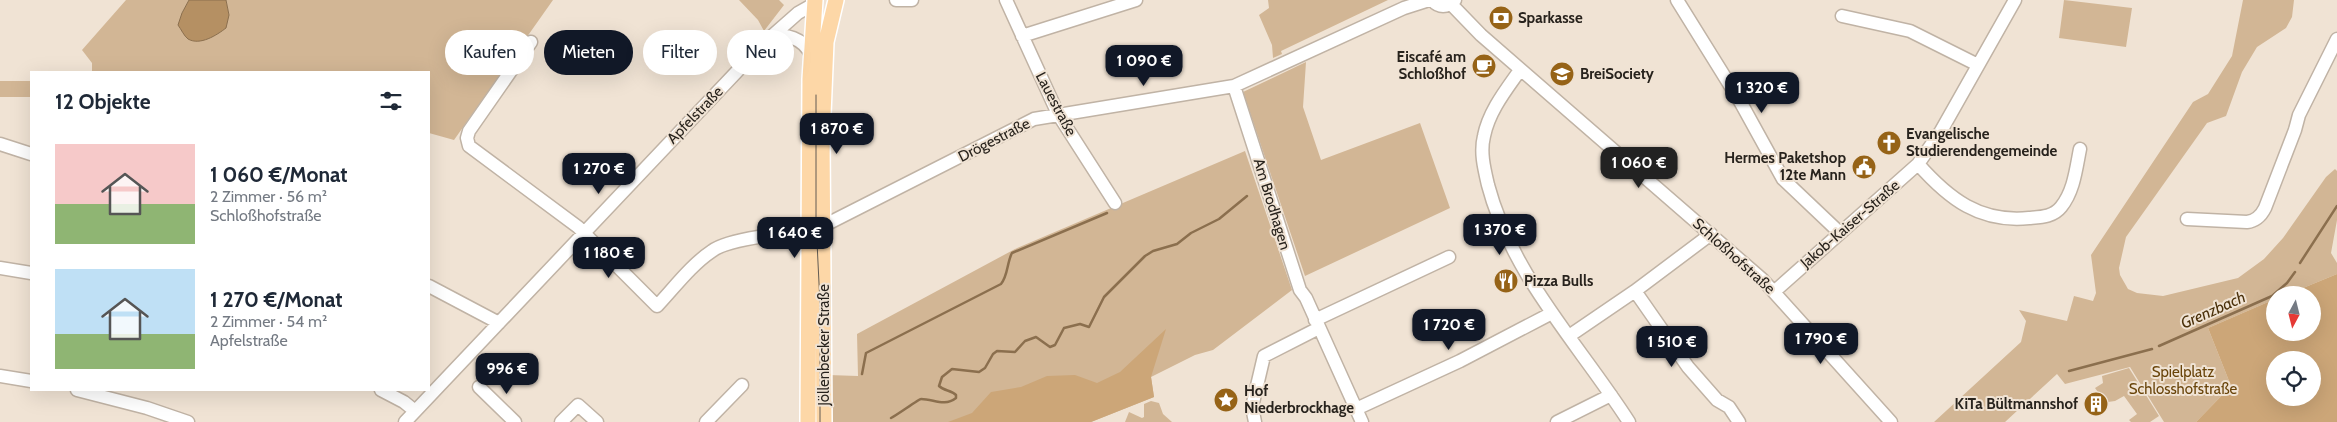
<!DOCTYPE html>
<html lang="de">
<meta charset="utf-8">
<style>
:root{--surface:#fff;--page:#f6f6f7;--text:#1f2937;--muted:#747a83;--accent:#111827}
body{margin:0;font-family:Cabin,sans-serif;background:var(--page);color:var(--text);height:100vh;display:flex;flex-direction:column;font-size:19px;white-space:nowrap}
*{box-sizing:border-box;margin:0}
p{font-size:16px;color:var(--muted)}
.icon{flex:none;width:28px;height:28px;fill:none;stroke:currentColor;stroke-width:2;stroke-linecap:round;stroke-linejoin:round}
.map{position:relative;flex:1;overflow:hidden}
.panel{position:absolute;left:30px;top:71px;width:400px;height:320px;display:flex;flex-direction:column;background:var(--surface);border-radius:0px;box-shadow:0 5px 20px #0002}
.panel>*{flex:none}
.hud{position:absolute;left:445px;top:30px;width:475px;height:45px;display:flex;gap:10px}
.needle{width:32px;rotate:187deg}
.buttons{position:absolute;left:2266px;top:286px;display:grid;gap:10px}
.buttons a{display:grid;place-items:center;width:55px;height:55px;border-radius:50%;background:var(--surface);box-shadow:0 5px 20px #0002;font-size:25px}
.price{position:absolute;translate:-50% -42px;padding:0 11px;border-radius:10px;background:var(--accent);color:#fff;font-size:16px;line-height:32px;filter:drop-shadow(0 1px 2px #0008)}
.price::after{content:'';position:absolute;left:50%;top:30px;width:15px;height:11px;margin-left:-8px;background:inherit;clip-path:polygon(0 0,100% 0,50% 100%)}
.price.on{background:#222;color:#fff}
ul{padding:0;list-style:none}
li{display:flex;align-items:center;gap:15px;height:125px;padding:0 25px}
li span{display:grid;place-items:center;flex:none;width:140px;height:100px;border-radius:0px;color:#555}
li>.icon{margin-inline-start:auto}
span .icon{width:60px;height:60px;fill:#fffc;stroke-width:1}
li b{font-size:21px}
h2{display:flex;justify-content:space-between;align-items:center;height:60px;padding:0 25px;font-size:21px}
.chip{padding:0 18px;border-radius:22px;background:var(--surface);box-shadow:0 5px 20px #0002;font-size:18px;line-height:45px}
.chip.on{background:var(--accent);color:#fff}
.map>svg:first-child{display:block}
</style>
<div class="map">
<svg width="2337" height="422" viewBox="0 0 2337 422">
<rect width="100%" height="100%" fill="#f0e3d4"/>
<path fill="#d2b695" d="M126 0H189L182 13 229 15 226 0H553L454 140 429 133V72H92V63L82 50Z
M739 0H779L784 5 764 31 758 20Z
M1268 0H1388L1281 51 1282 54 1273 58 1272 45 1259 15 1269 8Z
M2064 0 2132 8 2126 47 2059 38Z
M2243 0H2294L2292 17 2286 28 2257 47 2242 72 2226 116 2207 123 2126 237 2119 268 2120 275 2128 289 2137 293 2163 296 2238 278 2264 259 2283 238 2326 177 2335 169 2337 171V220L2331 253 2337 263V274L2286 295H2275V299L2208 328 2231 386 2196 422H2164L2130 367 2065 384 2057 374 2005 422H1934L2021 342 2026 321 2019 310 2067 321 2074 296 2093 301 2096 293 2091 255 2193 102 2208 94 2232 56Z
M1306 62 1303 107 1321 160 1420 123 1450 208 1305 276 1243 92Z
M0 81H31V97H0Z
M1245 151 1292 290 1213 350 1195 355 1151 377 1154 397 1091 422H828V375L858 376 857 334 1015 249Z
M2129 368 2159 416 2150 422H2131L2129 420 2137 414 2124 396 2115 401 2108 402 2105 398 2103 399 2095 388 2103 383 2102 376Z
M1151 401 1159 403 1163 414 1172 422H1125L1129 412 1142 418 1144 417V404Z"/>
<path fill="#cca678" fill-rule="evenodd" d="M2337 274V422H2196L2231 386 2208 328 2275 299V332H2312V295H2286ZM2275 360H2312V398H2275Z
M1166 329 1151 377 1154 397 1091 422H948L972 413 991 392 1021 387 1047 376 1075 375 1097 383 1120 372Z"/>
<path fill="#b59063" stroke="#8b6f4e" d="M189 0H226L229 15 226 28C217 35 200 46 188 39 184 36 181 29 178 25L182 13Z"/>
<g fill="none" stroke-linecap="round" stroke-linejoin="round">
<path stroke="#8b6f4e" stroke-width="2.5" d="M2300 263 2337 206
M2159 346 2272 296 2287 283 2295 272
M2069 371 2152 349
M862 374 866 353 1001 284C1008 276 1007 262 1012 253L1107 213
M891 418C897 415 919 399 921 399 934 399 944 407 956 398V395C951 390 944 391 939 386L942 377 952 369 979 372 985 368 993 354 997 351 1015 352 1025 341 1036 337 1050 347 1055 345 1064 328 1080 324 1089 327 1104 297 1145 256 1153 251 1177 244 1191 233 1219 219 1247 196"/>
<defs>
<path id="minor" d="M896 0H912
M1006 0 1058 114 1115 203
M1432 0C1439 8 1447 8 1455 0
M1677 0 1741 103 1783 179 1840 233
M1451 4 1481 35 1763 280 1891 422
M1842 16 1910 31 1978 65
M1022 36 1136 0
M769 40C785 31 804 39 811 55
M531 42 469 131 467 138 469 146 578 227 657 306C674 288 691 265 712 251 729 238 787 233 810 231
M1520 70C1506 90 1489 111 1484 136 1480 152 1484 168 1488 185 1512 276 1579 344 1629 422
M1234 86 1300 290 1306 298 1362 422
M0 144 31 154
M1918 164C1949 199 1980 223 2029 218 2041 217 2053 217 2061 207 2074 191 2076 169 2080 149
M2187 219 2247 222C2256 221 2261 216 2265 208L2295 130 2299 115 2337 39
M822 224 829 223 1034 119 1234 86 1404 8 1429 0
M0 268 31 273
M429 286 499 323
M1635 291 1688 367 1717 400 1729 407 1739 422
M1775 291 1918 164 1941 131 2015 0
M1315 320 1449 257
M1569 336 1635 291 1711 234
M0 376 31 381
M479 387 515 422
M77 390 147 408 188 422
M381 390 404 402 415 411
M1356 409 1460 361 1552 313
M405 422 763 44 798 13 814 4
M561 422 578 405 597 422
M706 422 742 385
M1255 422 1252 407 1264 356 1319 328
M1557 422 1611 395"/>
<path id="major" d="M808 422 810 79 815 0
M824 422 822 139 826 42 836 0"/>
</defs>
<use href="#minor" stroke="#c0b3a5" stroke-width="15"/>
<use href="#major" stroke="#fff" stroke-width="18"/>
<use href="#minor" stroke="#fff" stroke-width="12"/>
<use href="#major" stroke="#fdd7a7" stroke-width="15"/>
<path stroke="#625b52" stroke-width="1" d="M816 95V221L820 304V422"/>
</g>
<defs>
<symbol id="bank-disc" viewBox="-11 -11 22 22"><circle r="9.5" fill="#966317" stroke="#f0e3d4"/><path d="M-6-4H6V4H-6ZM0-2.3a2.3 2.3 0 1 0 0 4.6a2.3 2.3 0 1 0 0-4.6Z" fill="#fff"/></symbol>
<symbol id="cafe-disc" viewBox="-11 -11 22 22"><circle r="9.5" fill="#966317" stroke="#f0e3d4"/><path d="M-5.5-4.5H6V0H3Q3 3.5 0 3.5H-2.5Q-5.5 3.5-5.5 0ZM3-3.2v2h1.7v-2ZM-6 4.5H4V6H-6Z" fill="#fff"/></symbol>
<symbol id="school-disc" viewBox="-11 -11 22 22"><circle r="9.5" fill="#966317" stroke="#f0e3d4"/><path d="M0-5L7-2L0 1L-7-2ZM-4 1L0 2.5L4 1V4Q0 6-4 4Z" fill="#fff"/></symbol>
<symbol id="church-disc" viewBox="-11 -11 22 22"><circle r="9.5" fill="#966317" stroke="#f0e3d4"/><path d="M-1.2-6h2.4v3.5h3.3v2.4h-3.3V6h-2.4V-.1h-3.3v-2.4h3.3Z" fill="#fff"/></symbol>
<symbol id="civic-disc" viewBox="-11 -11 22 22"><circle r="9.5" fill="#966317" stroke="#f0e3d4"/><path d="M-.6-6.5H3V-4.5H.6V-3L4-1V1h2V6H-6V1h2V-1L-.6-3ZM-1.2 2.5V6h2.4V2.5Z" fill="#fff"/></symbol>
<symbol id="restaurant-disc" viewBox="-11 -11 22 22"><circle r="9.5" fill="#966317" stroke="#f0e3d4"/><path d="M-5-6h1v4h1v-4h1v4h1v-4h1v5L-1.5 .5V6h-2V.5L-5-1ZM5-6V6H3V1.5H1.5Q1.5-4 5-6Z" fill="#fff"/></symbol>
<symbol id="sight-disc" viewBox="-11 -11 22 22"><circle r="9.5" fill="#966317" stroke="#f0e3d4"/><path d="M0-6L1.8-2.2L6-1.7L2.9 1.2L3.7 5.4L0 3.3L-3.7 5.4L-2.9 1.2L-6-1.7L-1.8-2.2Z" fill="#fff"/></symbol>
<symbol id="building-disc" viewBox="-11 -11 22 22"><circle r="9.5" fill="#966317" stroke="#f0e3d4"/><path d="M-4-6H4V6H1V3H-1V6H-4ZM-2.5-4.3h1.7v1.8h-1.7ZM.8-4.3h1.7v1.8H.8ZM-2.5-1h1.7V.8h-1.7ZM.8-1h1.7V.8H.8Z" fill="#fff"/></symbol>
</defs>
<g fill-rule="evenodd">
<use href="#bank-disc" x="1487" y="4" width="28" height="28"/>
<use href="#cafe-disc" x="1470" y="52" width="28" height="28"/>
<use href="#school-disc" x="1548" y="60" width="28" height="28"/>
<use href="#church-disc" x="1875" y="129" width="28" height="28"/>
<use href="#civic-disc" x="1850" y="153" width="28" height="28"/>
<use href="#restaurant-disc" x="1492" y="267" width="28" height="28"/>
<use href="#sight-disc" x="1212" y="386" width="28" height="28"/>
<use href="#building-disc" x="2082" y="390" width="28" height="28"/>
</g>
<g text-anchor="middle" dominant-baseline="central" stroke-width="4" stroke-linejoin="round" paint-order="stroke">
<g font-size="15" font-weight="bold" fill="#28231d" stroke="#f0e3d4" text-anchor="start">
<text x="1518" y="18">Sparkasse</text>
<text x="1466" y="57" text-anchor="end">Eiscafé am<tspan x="1466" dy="17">Schloßhof</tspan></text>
<text x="1580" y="74">BreiSociety</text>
<text x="1906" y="134">Evangelische<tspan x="1906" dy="17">Studierendengemeinde</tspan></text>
<text x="1846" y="158" text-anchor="end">Hermes Paketshop<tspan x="1846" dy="17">12te Mann</tspan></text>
<text x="1524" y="281">Pizza Bulls</text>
<text x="1244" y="391">Hof<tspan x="1244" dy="17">Niederbrockhage</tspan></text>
<text x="2078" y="404" text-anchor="end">KiTa Bültmannshof</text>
</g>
<g font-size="15" fill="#28231d" stroke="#f0e3d4">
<text transform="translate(1056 104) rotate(62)">Lauestraße</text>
<text transform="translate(695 115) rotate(-46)">Apfelstraße</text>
<text transform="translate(994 140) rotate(-27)">Drögestraße</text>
<text transform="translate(1272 204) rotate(73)">Am Brodhagen</text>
<text transform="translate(1850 224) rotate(-41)">Jakob-Kaiser-Straße</text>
<text transform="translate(1734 256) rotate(42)">Schloßhofstraße</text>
<text transform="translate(824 345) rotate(-90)">Jöllenbecker Straße</text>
</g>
<g font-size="15" fill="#69440a" stroke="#f0e3d4">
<text x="2183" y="372">Spielplatz<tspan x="2183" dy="17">Schlosshofstraße</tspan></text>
</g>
<g font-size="16" font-style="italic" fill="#4b310b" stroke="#f0e3d4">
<text transform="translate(2213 310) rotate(-24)">Grenzbach</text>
</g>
</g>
</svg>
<div class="buttons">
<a><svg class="needle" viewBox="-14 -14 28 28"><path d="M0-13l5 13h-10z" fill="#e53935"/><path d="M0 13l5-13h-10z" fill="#747a83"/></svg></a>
<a><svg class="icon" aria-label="locate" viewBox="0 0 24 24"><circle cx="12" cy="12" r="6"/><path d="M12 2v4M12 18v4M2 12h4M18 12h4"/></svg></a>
</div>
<b class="price" style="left:1144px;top:87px">1 090 €</b>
<b class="price" style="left:1762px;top:114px">1 320 €</b>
<b class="price" style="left:837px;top:155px">1 870 €</b>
<b class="price on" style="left:1639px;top:189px">1 060 €</b>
<b class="price" style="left:599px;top:195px">1 270 €</b>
<b class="price" style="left:1500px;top:256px">1 370 €</b>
<b class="price" style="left:795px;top:259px">1 640 €</b>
<b class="price" style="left:609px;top:279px">1 180 €</b>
<b class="price" style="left:1449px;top:351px">1 720 €</b>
<b class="price" style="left:1821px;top:365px">1 790 €</b>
<b class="price" style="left:1672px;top:368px">1 510 €</b>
<b class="price" style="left:507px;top:395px">996 €</b>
<div class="hud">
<a class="chip">Kaufen</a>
<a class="chip on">Mieten</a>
<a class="chip">Filter</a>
<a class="chip">Neu</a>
</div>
<section class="panel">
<h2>12 Objekte<svg class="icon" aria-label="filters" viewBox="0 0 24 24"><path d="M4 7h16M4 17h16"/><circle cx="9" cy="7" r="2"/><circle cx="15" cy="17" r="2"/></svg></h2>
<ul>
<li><span style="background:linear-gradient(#f6c9c9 60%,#8fb573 0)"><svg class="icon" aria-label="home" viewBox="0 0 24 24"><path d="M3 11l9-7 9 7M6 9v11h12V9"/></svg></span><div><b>1 060 €/Monat</b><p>2 Zimmer · 56 m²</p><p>Schloßhofstraße</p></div></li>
<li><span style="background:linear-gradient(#bfe0f5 65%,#8fb573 0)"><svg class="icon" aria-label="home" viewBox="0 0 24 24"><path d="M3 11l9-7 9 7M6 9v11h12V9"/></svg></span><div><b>1 270 €/Monat</b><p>2 Zimmer · 54 m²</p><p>Apfelstraße</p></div></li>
</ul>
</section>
</div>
